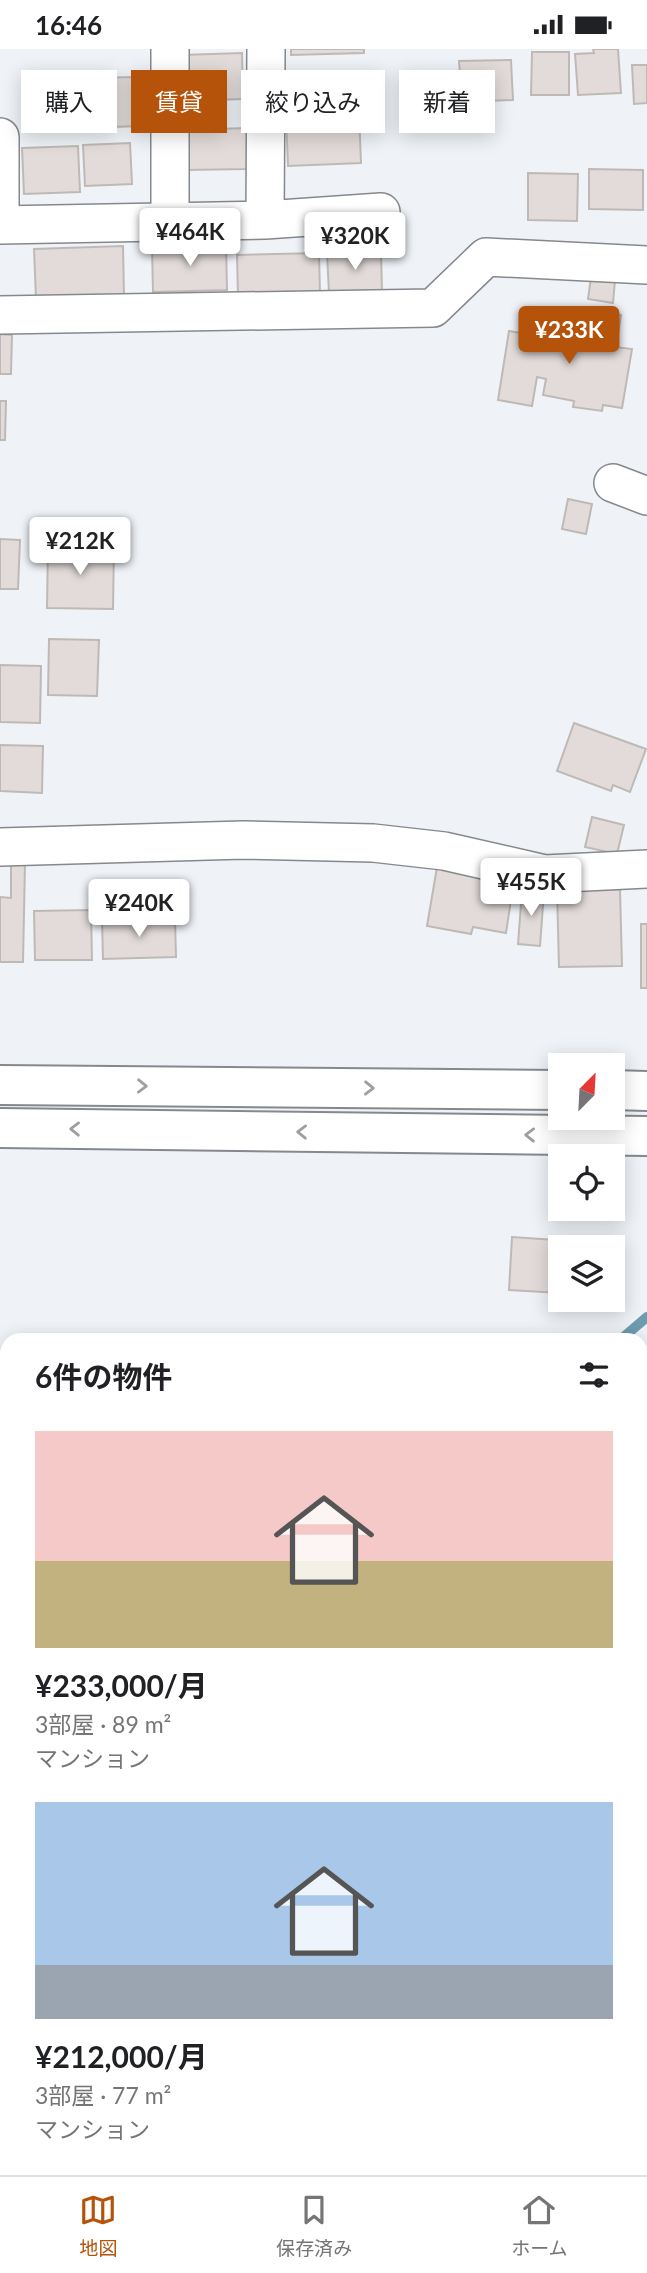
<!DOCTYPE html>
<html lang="ja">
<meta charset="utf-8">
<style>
:root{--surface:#fff;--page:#f6f6f6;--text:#202124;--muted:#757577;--line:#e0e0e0;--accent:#b45309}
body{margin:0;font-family:Lato,"Noto Sans JP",sans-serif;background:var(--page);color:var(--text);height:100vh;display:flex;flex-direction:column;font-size:26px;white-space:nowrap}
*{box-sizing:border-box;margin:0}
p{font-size:23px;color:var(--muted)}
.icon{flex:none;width:38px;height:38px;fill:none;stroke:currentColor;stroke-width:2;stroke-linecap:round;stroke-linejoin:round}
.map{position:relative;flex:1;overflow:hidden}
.panel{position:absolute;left:0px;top:1284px;width:648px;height:842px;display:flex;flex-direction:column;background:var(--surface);border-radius:21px 21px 0 0;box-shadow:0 4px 18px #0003}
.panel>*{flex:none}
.top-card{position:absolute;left:21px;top:21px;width:606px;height:63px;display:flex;gap:14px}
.needle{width:46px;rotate:24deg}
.buttons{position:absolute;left:548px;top:1004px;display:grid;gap:14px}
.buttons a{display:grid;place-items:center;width:77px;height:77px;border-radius:0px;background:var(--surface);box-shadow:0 4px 18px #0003;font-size:35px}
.price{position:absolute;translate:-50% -60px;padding:0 16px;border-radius:7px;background:#fff;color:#222;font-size:23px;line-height:46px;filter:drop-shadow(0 2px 4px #0008)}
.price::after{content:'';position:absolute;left:50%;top:42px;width:21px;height:16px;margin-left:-10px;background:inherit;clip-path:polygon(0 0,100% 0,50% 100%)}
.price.current{background:var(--accent);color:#fff}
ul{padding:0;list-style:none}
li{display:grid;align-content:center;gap:14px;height:371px;padding:0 35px}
li span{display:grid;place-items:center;height:217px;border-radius:0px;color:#555}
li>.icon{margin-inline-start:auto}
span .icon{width:126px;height:126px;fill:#fffc;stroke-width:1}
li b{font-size:30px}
h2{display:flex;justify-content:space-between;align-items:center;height:84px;padding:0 35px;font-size:30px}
.chip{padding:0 24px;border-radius:0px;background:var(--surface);box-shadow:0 4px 18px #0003;font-size:24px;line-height:63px}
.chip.current{background:var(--accent);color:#fff}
.status{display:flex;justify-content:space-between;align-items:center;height:49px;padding:0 35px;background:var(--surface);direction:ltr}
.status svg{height:19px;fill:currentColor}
.menu{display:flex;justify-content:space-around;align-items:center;height:98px;border-top:2px solid var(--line);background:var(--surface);font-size:19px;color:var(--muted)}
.menu a{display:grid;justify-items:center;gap:4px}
.menu .current{color:var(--accent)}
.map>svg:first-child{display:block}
</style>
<div class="status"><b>16:46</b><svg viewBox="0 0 49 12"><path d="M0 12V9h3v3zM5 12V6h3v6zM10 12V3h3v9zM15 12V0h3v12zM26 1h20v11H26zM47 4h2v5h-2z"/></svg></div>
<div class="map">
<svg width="647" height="2126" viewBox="0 0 647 2126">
<rect width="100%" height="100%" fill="#eff3f8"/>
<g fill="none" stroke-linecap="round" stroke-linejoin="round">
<path stroke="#6c9cad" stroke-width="10" d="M619 1292 647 1268
M640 1905 647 1900
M246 2119 249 2126"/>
</g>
<path fill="#e2dbd9" stroke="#bfb9b6" stroke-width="2" d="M291 0H364V4L291 6Z
M593 0H618L621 44 578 46 575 5 594 4Z
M532 3H569V46H531Z
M242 4 243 50 183 52 181 6Z
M511 11 513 51 487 52V37L461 38 459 12Z
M632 16H647V54L634 55Z
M76 25 78 69 26 70 24 26Z
M137 28 138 77 89 79 88 29Z
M359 63 361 114 288 117 286 65Z
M247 79 249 120 185 121 184 81Z
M130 94 132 135 85 137 83 96Z
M78 97 80 143 24 145 22 99Z
M589 120 643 121V161L589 160Z
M528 124 578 125 577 172 528 171Z
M226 195 227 241 153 243 152 198Z
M123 197 124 247 36 250 34 200Z
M381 203 382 242 329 244 327 205Z
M319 204 320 246 238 248 237 206Z
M591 228 615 231 613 254 588 250Z
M588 261 621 266 616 298 632 300 622 359 603 356 602 362 573 358 574 352 543 346 546 330 537 328 532 357 498 351 509 282 544 288 542 300 550 301 552 287 583 292Z
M0 285 12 286 11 325H0Z
M0 352H6L5 391H0Z
M568 450 592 455 586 485 562 480Z
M0 490 20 491 18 540H0Z
M48 495 114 496 113 560 47 559Z
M49 590 99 591 97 647 48 646Z
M0 616 41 617 40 674 0 673Z
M574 674 646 700 630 743 613 736 611 742 557 722Z
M0 696 43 697 42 744 0 742Z
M592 768 624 776 617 805 585 798Z
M11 814H25L23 913H0V848L11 849Z
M437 818 514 831 506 884 473 878 471 885 427 877Z
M620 840 622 917 559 918 557 841Z
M522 842 544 843 540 897 518 895Z
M91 861 92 911H35L34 862Z
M175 870 176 908 103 910 102 871Z
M641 875H647V939H641Z
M512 1188 570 1192V1199H560V1244L509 1241Z
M0 1984H7V2034H0Z"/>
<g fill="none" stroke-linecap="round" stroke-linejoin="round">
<defs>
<path id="street" d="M170 0V173
M0 88V176L265 171 381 163
M265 171 266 0
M0 266 433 259 486 208 647 216
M613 434 647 447
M0 798 243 791 373 794 444 802 545 825 647 820
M640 1884 647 1880
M472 2119V2126"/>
<path id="secondary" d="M0 1036 560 1041
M612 1041 647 1042
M0 1079 647 1087"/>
</defs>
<use href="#street" stroke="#85898d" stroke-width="40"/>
<use href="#secondary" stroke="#85898d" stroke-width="42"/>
<use href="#street" stroke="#fff" stroke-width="37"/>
<use href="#secondary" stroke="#fff" stroke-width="38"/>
</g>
<defs><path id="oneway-chevron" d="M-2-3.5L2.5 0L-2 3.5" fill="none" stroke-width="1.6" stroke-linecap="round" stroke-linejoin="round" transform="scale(1.75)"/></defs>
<g stroke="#9e9f9f">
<use href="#oneway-chevron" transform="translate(142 1037) rotate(1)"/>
<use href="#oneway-chevron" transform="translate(369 1039) rotate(1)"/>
<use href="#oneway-chevron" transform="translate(75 1080) rotate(-179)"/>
<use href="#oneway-chevron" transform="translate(302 1083) rotate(-179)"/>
<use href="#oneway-chevron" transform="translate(530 1086) rotate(-179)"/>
</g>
</svg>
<div class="buttons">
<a><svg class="needle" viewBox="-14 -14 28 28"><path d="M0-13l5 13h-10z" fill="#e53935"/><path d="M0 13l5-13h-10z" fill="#757577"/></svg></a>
<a><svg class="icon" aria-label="locate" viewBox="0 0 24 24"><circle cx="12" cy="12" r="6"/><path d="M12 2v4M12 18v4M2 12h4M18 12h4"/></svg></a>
<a><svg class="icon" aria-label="layers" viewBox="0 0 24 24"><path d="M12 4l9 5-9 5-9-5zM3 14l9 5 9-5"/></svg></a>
</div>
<b class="price" style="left:190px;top:219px">¥464K</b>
<b class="price" style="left:355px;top:223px">¥320K</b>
<b class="price current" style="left:569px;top:317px">¥233K</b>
<b class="price" style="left:80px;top:528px">¥212K</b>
<b class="price" style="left:531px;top:869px">¥455K</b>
<b class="price" style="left:139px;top:890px">¥240K</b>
<div class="top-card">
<a class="chip">購入</a>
<a class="chip current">賃貸</a>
<a class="chip">絞り込み</a>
<a class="chip">新着</a>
</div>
<section class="panel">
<h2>6件の物件<svg class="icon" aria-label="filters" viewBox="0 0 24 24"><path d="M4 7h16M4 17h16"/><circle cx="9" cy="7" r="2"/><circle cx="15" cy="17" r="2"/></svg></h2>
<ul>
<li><span style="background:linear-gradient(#f6c9c9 60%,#c2b280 0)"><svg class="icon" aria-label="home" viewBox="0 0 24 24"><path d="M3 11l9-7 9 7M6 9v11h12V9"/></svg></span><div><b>¥233,000/月</b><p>3部屋 · 89 m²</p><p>マンション</p></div></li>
<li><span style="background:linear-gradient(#a9c7e8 75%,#9aa5b1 0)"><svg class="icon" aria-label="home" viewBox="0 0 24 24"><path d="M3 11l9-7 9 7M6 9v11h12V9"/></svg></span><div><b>¥212,000/月</b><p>3部屋 · 77 m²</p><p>マンション</p></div></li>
</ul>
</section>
</div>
<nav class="menu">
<a class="current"><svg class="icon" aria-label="map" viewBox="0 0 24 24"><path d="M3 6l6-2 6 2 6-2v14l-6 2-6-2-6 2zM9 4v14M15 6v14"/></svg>地図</a>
<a><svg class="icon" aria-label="saved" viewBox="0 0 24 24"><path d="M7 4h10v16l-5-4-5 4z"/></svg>保存済み</a>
<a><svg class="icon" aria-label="home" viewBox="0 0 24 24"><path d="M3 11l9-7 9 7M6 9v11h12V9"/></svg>ホーム</a>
</nav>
